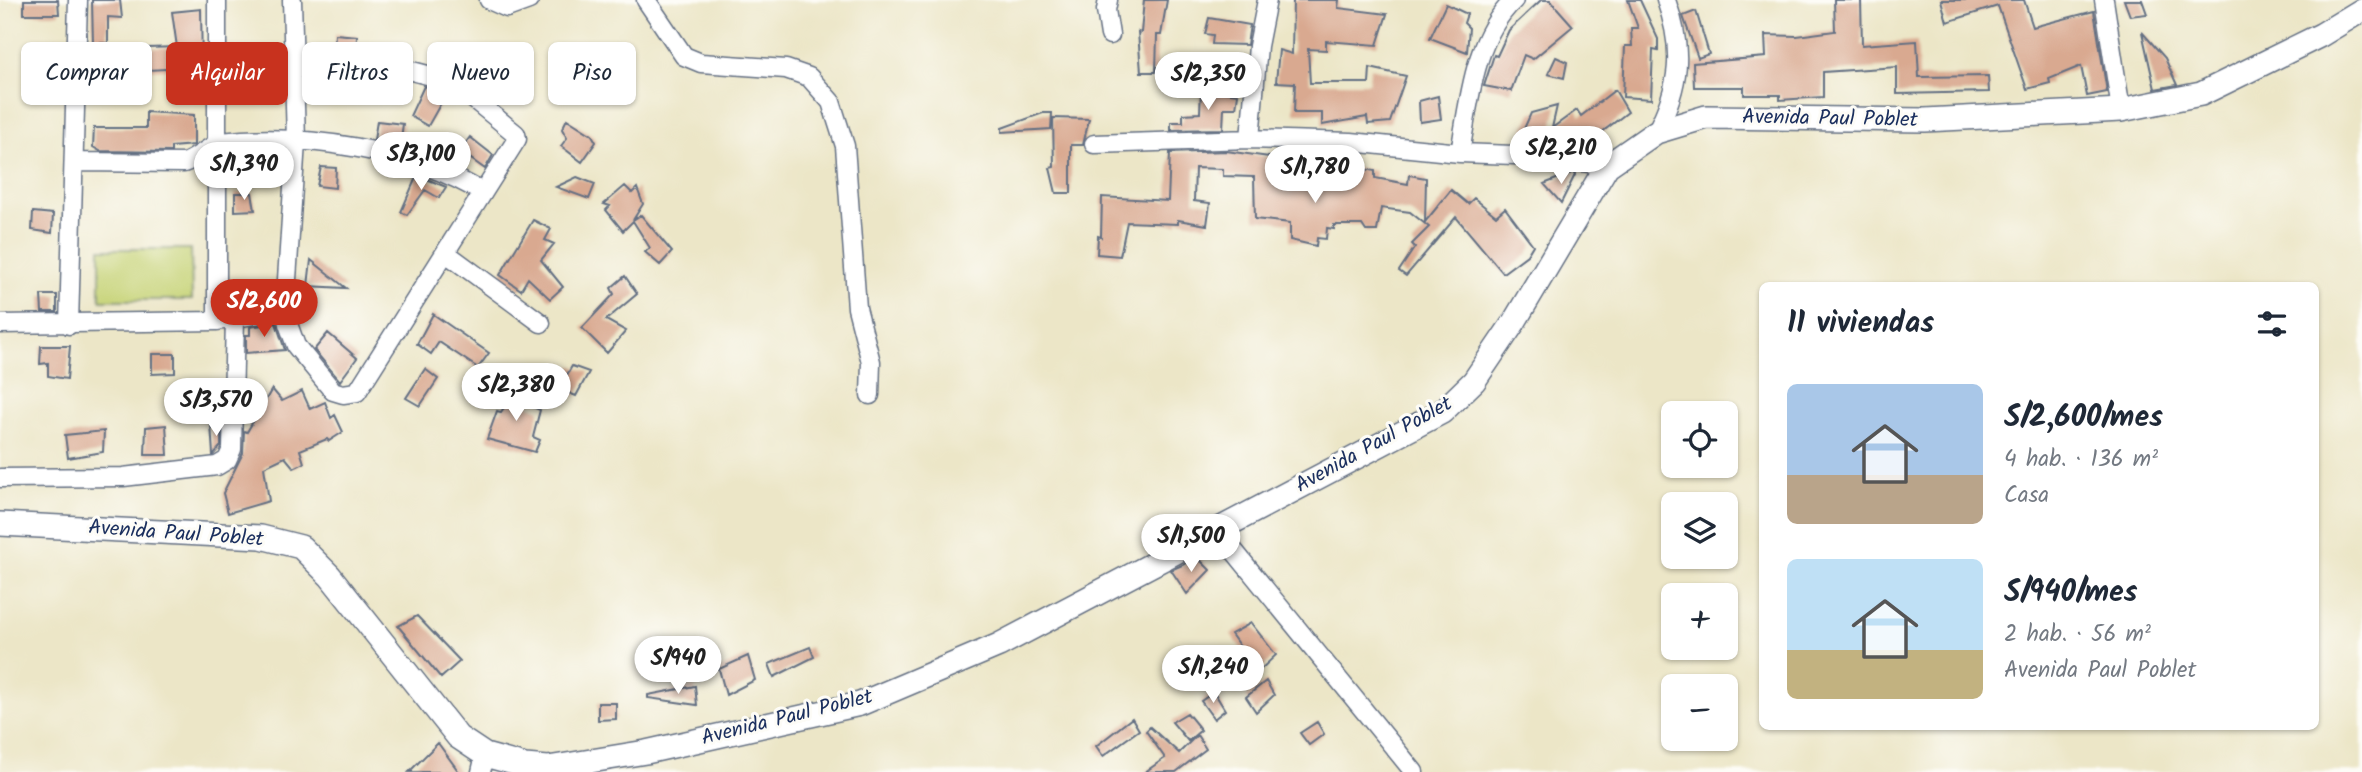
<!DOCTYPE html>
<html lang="es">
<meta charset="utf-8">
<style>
:root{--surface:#fff;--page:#f2f2f3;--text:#1f2937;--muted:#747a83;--accent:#c8321e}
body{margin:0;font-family:Kalam,sans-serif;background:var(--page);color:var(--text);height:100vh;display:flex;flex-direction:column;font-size:26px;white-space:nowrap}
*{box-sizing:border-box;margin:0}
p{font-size:23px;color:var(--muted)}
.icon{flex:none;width:38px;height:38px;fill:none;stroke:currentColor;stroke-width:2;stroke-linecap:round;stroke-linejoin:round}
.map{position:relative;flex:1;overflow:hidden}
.panel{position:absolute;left:1759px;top:282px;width:560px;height:448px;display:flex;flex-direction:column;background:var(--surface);border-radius:10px;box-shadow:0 2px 5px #0004}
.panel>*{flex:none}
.hud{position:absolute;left:21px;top:42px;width:665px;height:63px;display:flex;gap:14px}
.fabs{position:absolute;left:1661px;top:401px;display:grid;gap:14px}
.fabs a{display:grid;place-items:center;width:77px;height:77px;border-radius:10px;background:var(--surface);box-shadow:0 2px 5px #0004;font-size:35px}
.price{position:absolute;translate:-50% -60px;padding:0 16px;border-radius:24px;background:#fff;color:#222;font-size:23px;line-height:46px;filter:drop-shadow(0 2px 4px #0008)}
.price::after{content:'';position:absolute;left:50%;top:42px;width:21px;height:16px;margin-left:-10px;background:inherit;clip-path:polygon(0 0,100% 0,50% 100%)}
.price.on{background:var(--accent);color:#fff}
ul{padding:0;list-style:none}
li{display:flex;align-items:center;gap:21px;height:175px;padding:0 28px}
li span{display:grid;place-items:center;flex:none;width:196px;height:140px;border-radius:10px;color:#555}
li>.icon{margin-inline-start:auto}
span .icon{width:84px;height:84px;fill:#fffc;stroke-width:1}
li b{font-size:30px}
h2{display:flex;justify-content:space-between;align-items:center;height:84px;padding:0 28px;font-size:30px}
.tag{padding:0 24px;border-radius:10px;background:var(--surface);box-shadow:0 2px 5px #0004;font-size:24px;line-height:63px}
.tag.on{background:var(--accent);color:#fff}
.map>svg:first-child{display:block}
</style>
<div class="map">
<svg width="2362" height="772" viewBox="0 0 2362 772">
<rect width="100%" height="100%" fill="#fdfcf7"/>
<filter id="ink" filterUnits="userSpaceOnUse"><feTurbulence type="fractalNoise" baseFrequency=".0143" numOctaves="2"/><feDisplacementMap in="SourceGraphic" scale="14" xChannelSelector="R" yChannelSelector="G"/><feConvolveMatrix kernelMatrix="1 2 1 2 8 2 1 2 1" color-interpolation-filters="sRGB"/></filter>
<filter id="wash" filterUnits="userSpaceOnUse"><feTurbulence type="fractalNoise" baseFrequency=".00686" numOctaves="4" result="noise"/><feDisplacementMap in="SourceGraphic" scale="28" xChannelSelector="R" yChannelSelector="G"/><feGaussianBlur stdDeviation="1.57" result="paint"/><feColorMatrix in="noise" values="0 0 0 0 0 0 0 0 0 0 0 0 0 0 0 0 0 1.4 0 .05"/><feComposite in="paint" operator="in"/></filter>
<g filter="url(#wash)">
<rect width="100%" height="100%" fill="#ece6c7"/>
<path fill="#c5d273" stroke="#708068" stroke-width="2" d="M100 249H191L192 300H100Z"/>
<g id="blocks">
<path fill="#d9a990" d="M24 0H58L59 14H24Z
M92 0H120L122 18 108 17V43H93Z
M1144 0H1167L1161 35H1157L1156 72H1141L1138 32 1141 33Z
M1293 0H1339L1338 8 1387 14 1377 45 1326 41V50L1308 49 1310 83H1369L1370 68 1406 76 1390 122 1368 124 1367 117 1322 125V113H1294L1295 83 1276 82 1279 50 1292 54Z
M1541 0H1550L1573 26 1533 59 1524 55 1511 91 1484 86 1494 55 1497 56 1509 30Z
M1628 0H1640L1658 39V51L1653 50 1651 99 1623 97 1625 46H1632L1631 28H1638Z
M1834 0H1861L1862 45 1917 41 1919 77 1988 76 1989 92 1897 94V67L1823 72V97L1780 100V95H1744V87H1694L1693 63 1766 57 1765 35 1797 36 1835 31Z
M1941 0H2024L2033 27 2094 11 2107 92 2087 96 2081 66 2049 79 2050 83 2027 89 1998 6 1947 22Z
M2124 0H2142L2147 14 2130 16Z
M1446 4 1467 14 1464 23 1469 28 1467 52 1430 38Z
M201 9 202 67 148 70V48L177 47 172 12Z
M1696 11 1709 54 1698 58 1683 16Z
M1209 18 1250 25 1247 45 1212 44 1213 35 1205 34Z
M2142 32 2165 58 2177 85 2155 89Z
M335 34 357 36 356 53 334 52Z
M1556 57 1567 62 1564 78 1548 74Z
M471 62 483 68 508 82 473 81Z
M424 86 446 94 428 126 410 116Z
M1201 89 1238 94 1236 108H1224L1223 129 1171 130V122H1183V114L1200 113Z
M1615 90 1628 112 1589 142 1585 137 1580 141 1575 137 1566 145 1561 137 1548 141 1547 145 1529 144 1538 137 1535 129 1523 131 1531 113 1557 106 1552 128 1577 110 1581 116Z
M1438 96 1441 119 1420 122 1419 101Z
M146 112 194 115V145L171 147V152L100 151 93 147 94 128H146Z
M1043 113H1052L1051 129 1002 132V128Z
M1053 118 1089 119 1083 145H1071V193H1056L1050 168 1054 167Z
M567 119 592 135 596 142 582 162 561 146 567 138 562 129Z
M377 121 403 124 400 146 374 140Z
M470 137 493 155 485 169 460 151Z
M1226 151 1284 159 1308 184 1311 159 1375 171V178L1408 184 1409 175 1426 178 1425 222 1451 190 1468 204 1474 198 1496 216 1505 208 1533 245 1527 255 1503 273 1456 217 1406 276 1399 271 1415 247 1412 244 1429 227 1410 212 1381 208 1377 231H1366L1362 225H1334V229L1327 228 1326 239 1317 238 1316 246 1290 240V223L1255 219 1254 177 1223 176V169L1195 168 1194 201 1210 203 1207 225 1178 220V224L1127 222 1120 256 1097 254 1098 236 1101 237 1102 197 1168 201 1170 153Z
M321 167 336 168 335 188 317 186Z
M1574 172 1576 173 1561 203 1544 184Z
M417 175 446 187 439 198 425 190 407 215 401 212Z
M577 177 595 184 589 199 556 187Z
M625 186 632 193 637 188 643 204 633 220 641 215 672 252 660 265 645 252 650 248 633 221 623 231 606 210 610 206 604 204Z
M235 193H252L255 210 235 211Z
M33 212 53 214 52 233 32 230Z
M533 220 551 229 545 240 554 244 541 260 563 287 550 299 528 278 521 290 500 275Z
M311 260 346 288 308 286Z
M625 276 637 294 606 320 626 331 607 353 582 328 614 294 611 288Z
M41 295H57V312H42Z
M433 314 489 353 478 368 439 342 431 354 417 344Z
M276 323 285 350 246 353V335H250V327Z
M328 333 357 358 340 381 314 350Z
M41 346H70L67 379 48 376V363L40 364Z
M152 354H175V373L152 374Z
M572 366 589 372 576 396 559 389Z
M425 369 438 379 420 406 406 398Z
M517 388 531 397 528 405 540 410 533 437 540 440 535 452 487 439 497 411 501 412Z
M272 389 282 401 302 391 310 409 325 402 331 418 335 415 343 432 329 441 327 439 300 450 304 463 294 468 285 457 264 467 269 501 228 513 223 493 243 453 244 431 247 432Z
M211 424 221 426V446L213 455Z
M166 425 168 455H145L146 427Z
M104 431 103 452 68 458 65 435Z
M1198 558 1210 570 1187 594 1171 570Z
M417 616 460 661 441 678 398 626Z
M1251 623 1276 655 1258 672 1231 634Z
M810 647 814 657 774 677 769 664Z
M748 656 755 680 726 695 719 669Z
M1266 681 1274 695 1256 712 1246 697Z
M695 686 697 705 648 698V695Z
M1214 692 1225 710 1214 719 1201 701Z
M598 703H616V719L598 720Z
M1187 713 1201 730 1188 741 1172 722Z
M1132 718 1139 730 1103 756 1096 746Z
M1317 722 1324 734 1309 745 1300 733Z
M1150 727 1179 753 1197 735 1206 749 1176 772H1145L1165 758 1146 731Z
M438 743 459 772H409Z"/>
</g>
</g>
<g filter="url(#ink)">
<use href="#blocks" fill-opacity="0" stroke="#646f83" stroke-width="2"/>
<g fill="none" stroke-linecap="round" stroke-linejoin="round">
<defs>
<path id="minor" d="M217 0V321
M489 0 507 8 529 0
M646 0 684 56 701 63 786 69 809 77 831 102 845 146 857 308 871 362 870 395
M1108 0 1106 10 1110 35
M2104 0 2121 110
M217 72 333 67 412 71 435 77 460 88 516 134 517 139 357 392 343 394 333 391 296 346 288 324 285 310 296 142V141L292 0
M1656 132C1680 86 1684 50 1666 0
M1250 139 1258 46 1267 0
M1094 144 1250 139 1351 142 1460 153 1543 156 1607 166
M1460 153C1469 101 1474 38 1514 0
M75 162 184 163C197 159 212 144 221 142 302 132 414 150 483 193
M446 253 541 323
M0 324 217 321 285 310
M69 325 78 0
M0 478 123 477 217 466 227 460 232 449 235 318
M1217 530 1414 772
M481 772 485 755"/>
<path id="secondary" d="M0 524 261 537 301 547 330 576 458 737 485 755 525 766 548 768 646 752 860 704 999 645 1442 412 1474 381 1514 322 1607 166 1656 132 1706 117 1925 120 2121 110 2201 94 2321 35 2362 10"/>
</defs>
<use href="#minor" stroke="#646f83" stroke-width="21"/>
<use href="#secondary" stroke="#646f83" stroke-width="26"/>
<use href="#minor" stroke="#fff" stroke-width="18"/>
<use href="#secondary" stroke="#fff" stroke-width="23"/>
</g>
</g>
<g text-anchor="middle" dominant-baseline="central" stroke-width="6" stroke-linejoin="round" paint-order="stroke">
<g font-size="21" fill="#1b2f5e" stroke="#fdfcf7">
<text transform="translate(1830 119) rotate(1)">Avenida Paul Poblet</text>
<text transform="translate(1374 445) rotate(-29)">Avenida Paul Poblet</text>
<text transform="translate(176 534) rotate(4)">Avenida Paul Poblet</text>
<text transform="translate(787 718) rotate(-14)">Avenida Paul Poblet</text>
</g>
</g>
</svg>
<div class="fabs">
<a><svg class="icon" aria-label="locate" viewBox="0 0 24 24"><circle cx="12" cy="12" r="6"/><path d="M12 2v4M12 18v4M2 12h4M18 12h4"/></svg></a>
<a><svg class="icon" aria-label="layers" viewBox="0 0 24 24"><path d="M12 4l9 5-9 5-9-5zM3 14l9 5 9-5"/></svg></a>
<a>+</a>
<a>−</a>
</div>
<b class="price" style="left:1208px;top:112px">S/2,350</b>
<b class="price" style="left:1561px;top:186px">S/2,210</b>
<b class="price" style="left:421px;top:192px">S/3,100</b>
<b class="price" style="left:244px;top:202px">S/1,390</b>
<b class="price" style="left:1315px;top:205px">S/1,780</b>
<b class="price on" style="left:264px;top:339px">S/2,600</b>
<b class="price" style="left:516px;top:423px">S/2,380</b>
<b class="price" style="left:216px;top:438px">S/3,570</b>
<b class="price" style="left:1191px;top:574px">S/1,500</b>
<b class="price" style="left:678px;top:696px">S/940</b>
<b class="price" style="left:1213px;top:705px">S/1,240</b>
<div class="hud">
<a class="tag">Comprar</a>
<a class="tag on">Alquilar</a>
<a class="tag">Filtros</a>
<a class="tag">Nuevo</a>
<a class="tag">Piso</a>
</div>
<section class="panel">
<h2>11 viviendas<svg class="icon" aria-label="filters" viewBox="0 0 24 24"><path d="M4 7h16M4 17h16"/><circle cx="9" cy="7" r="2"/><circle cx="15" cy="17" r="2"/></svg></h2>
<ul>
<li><span style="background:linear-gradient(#a9c7e8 65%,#b9a48a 0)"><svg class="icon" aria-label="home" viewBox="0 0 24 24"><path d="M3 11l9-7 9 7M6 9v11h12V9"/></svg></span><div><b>S/2,600/mes</b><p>4 hab. · 136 m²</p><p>Casa</p></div></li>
<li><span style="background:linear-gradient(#bfe0f5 65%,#c2b280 0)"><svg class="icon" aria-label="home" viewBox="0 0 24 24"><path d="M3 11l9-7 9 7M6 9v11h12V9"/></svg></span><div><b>S/940/mes</b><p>2 hab. · 56 m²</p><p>Avenida Paul Poblet</p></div></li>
</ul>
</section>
</div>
